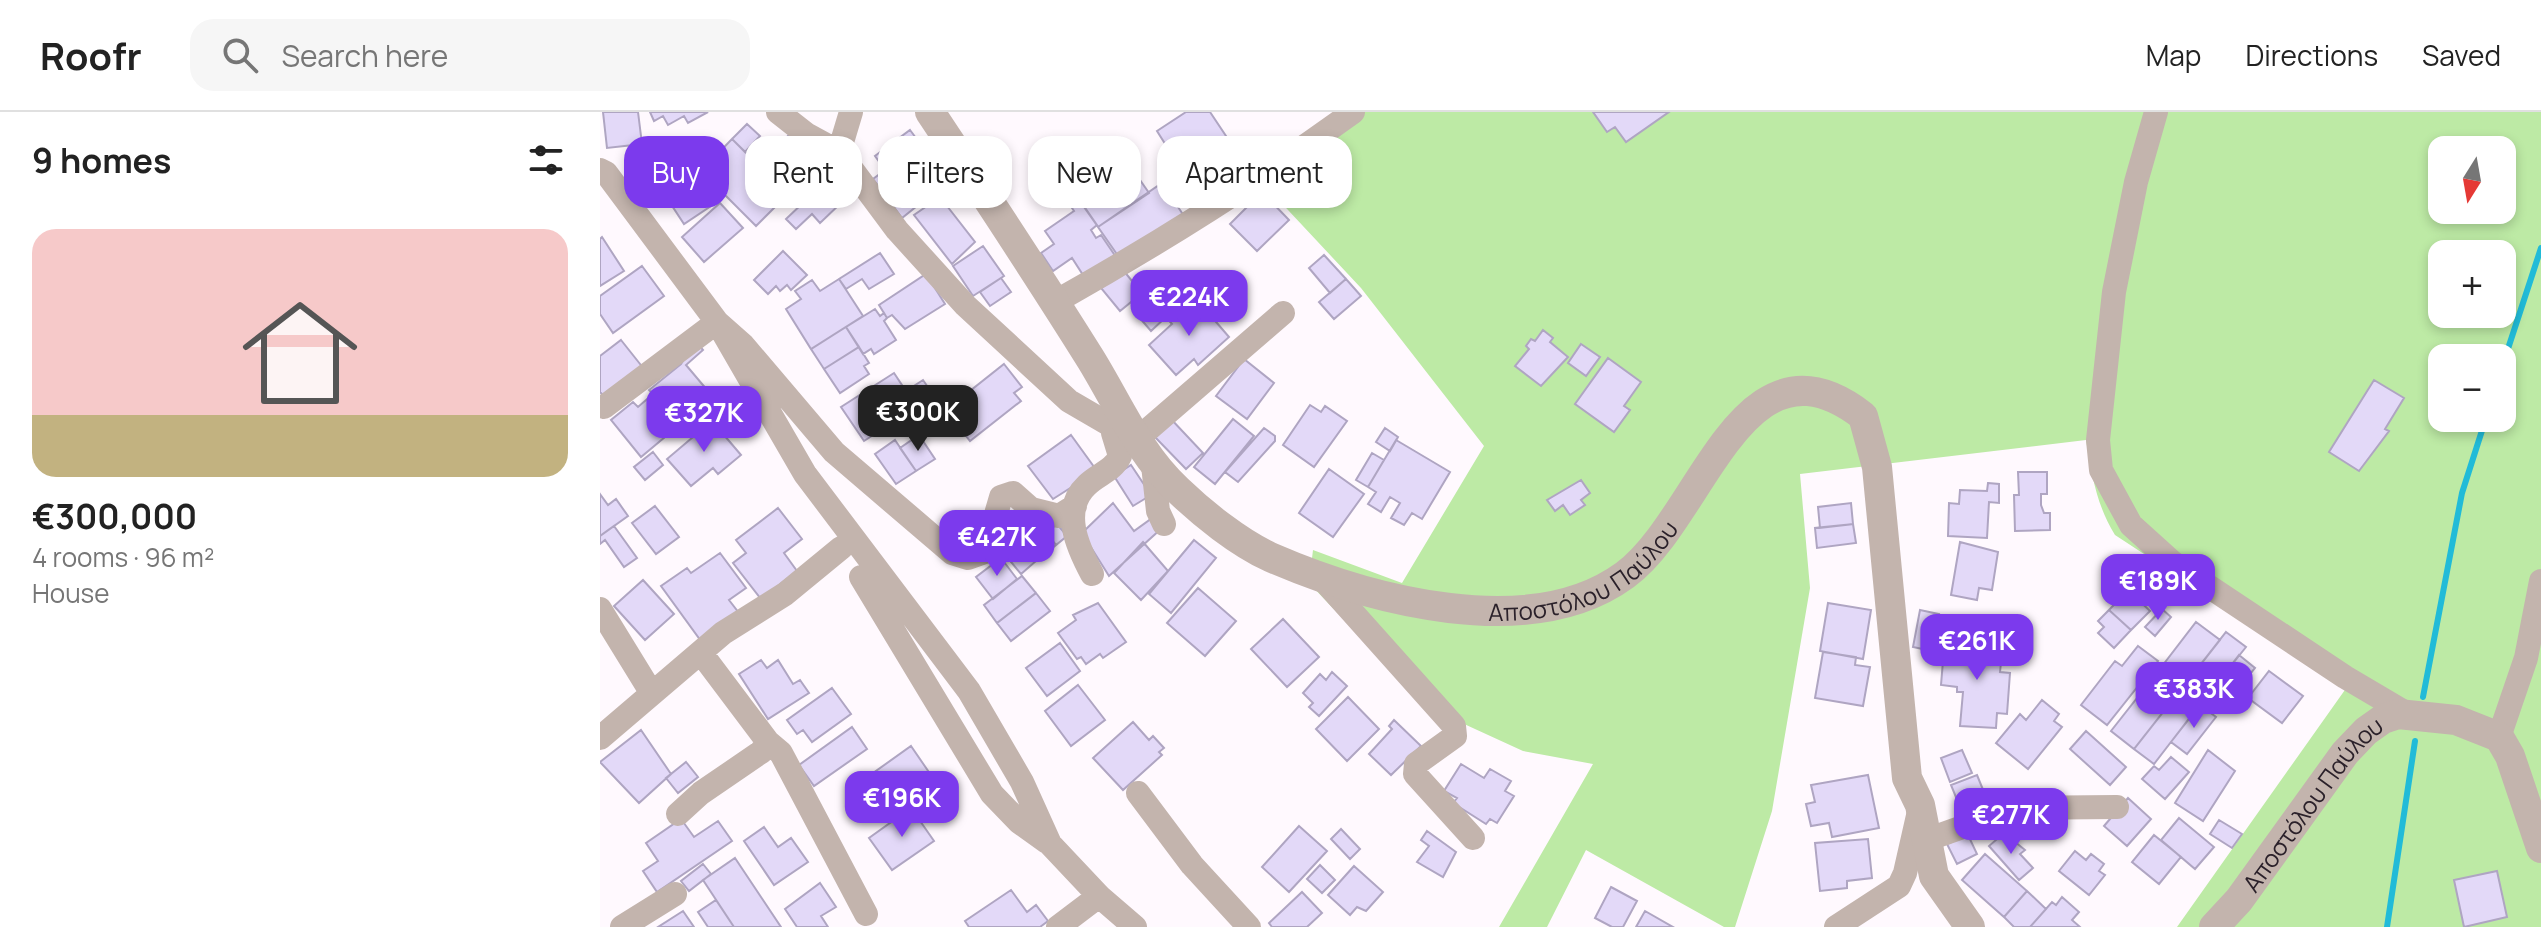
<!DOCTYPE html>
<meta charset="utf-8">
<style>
:root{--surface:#fff;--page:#f6f6f6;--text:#222;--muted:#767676;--line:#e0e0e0;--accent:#7c3aed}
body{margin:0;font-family:Manrope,sans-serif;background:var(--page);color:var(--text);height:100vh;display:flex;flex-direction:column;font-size:30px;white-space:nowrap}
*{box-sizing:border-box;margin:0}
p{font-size:26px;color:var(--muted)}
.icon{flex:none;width:44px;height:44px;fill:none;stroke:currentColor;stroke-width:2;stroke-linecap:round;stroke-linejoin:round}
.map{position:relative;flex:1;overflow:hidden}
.panel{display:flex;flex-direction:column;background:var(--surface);width:600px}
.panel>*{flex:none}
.banner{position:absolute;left:24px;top:24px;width:760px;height:72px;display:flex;gap:16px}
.needle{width:52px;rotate:191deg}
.tools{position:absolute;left:1828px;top:24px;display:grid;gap:16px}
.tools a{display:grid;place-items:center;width:88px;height:88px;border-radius:16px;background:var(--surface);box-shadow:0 4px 12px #0003;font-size:40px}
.price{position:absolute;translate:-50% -68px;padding:0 18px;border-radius:16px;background:var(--accent);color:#fff;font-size:26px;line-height:52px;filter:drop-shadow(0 2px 4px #0008)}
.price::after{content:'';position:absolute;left:50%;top:48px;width:24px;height:18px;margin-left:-12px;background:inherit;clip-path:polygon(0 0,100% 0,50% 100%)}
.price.current{background:#222;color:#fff}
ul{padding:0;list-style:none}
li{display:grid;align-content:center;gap:16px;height:424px;padding:0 32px}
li+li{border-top:2px solid var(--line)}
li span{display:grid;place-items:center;height:248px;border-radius:24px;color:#555}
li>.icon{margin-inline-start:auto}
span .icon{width:144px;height:144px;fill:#fffc;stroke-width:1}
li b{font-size:34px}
h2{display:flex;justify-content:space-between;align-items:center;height:96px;padding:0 32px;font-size:34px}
.pill{padding:0 28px;border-radius:24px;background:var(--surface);box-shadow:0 4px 12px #0003;font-size:28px;line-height:72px}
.pill.current{background:var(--accent);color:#fff}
header{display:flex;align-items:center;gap:48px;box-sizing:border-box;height:112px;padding:0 40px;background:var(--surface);border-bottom:2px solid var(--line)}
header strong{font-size:38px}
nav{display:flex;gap:44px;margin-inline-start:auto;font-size:28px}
.search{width:560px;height:72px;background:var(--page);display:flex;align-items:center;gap:20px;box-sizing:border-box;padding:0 28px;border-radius:24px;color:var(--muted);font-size:30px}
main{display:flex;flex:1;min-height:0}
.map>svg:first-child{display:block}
</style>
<header>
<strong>Roofr</strong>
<div class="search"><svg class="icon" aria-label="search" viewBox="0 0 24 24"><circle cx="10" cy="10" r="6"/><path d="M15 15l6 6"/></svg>Search here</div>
<nav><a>Map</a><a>Directions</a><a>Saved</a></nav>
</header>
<main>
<section class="panel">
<h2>9 homes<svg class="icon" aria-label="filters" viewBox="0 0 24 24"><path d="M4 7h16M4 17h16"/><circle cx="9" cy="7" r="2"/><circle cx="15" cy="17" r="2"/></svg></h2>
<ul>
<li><span style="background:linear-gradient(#f6c9c9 75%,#c2b280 0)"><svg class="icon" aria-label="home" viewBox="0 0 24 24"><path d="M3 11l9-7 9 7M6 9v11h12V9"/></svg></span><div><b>€300,000</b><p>4 rooms · 96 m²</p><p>House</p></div></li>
</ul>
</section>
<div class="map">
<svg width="1941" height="815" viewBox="0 0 1941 815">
<rect width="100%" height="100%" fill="#fff9fe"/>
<path fill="#bdeaa5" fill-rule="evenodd" d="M743 0H1941V815H1577L1747 575 1515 423C1496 392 1492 363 1486 328L1200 362 1210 476 1172 699 1135 815H1124L986 738 947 815H899L993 652 923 639 827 595 709 471 713 438 802 471 884 334 761 176 658 66ZM1842 38H1902V98H1842ZM1842 142H1902V202H1842ZM1842 246H1902V306H1842Z"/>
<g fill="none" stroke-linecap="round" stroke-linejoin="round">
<path stroke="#21bbd8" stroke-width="6" d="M1902 255 1941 136
M1823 585 1862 381 1886 306
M1787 815 1815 629"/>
</g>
<path fill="#e3d9f8" stroke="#afa5c2" stroke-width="2" d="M3 0H38L42 32 7 36Z
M50 0H108L88 11 84 4 68 13 63 4 54 9Z
M586 0H610L632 33 592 59 575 34 569 38 557 19Z
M993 0H1069L1026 30 1015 15 1007 20Z
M147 12 160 24 145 40 132 27Z
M310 18 348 69 302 106 273 67 285 58 275 44Z
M190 22 219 50 188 82 159 53Z
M521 26 529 37 522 42 549 81 498 115 463 65Z
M132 27 188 82 156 114 101 59Z
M657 28 670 46 651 59 639 42Z
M83 40 91 56 54 74 46 58Z
M93 64 114 92 84 112 63 80Z
M224 71 242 90 220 111 212 102 196 117 186 107Z
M562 71 586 107 523 151 498 115Z
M662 80 689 108 657 139 630 112Z
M340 85 375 130 352 152 314 103Z
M479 87 497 113 491 118 496 126 501 123 516 145 485 166 472 146 453 159 441 141 454 132 445 119 474 99 470 93Z
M120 91 143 116 104 150 82 125Z
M2 125 24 159 0 174V127Z
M383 134 404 164 373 184 353 154Z
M183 139 207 163 191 178 187 173 180 179 176 174 168 182 154 168Z
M280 141 294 162 269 177 262 167 246 177 239 167Z
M724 143 746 167 730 181 709 156Z
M42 154 64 184 13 221 0 202V184Z
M523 158 542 181 520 199 501 176Z
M326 162 345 192 305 217 292 203 287 206 279 193Z
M401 166 411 180 390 194 380 180Z
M239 167 263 204 211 237 186 197 201 187 195 179 212 168 220 179Z
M746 167 761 184 734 207 719 190Z
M598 189 629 225 598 253 594 247 576 263 549 233 572 212 566 205 581 192 586 199Z
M554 192 566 205 551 219 539 205Z
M275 197 280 204 284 201 287 206 284 209 296 228 274 242 271 237 263 242 246 215Z
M246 215 259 235 224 257 211 237Z
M943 218 953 226 950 230 968 245 941 274 915 254 929 237 926 234 931 227 935 229Z
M21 228 44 257 6 287 0 280V244Z
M95 229 103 238 86 253 113 285 41 345 11 308 33 290 38 295 53 282 49 278 81 252Z
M981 232 1000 245 986 264 968 251Z
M259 235 269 251 264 254 269 262 240 281 224 257Z
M1008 246 1041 270 1024 294 1030 298 1014 320 975 292Z
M644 247 674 271 647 307 616 284Z
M404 252 422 275 414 281 421 289 370 329 346 298Z
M294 261 306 279 323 268 334 284 264 329 241 295Z
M1774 268 1804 286 1785 317 1789 319 1759 359 1729 340Z
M710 293 721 300 725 294 747 309 714 355 683 333Z
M570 306 603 341 586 357 553 323Z
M633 307 654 324 615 372 594 355Z
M112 309 141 343 118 362 113 356 91 374 67 347Z
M664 316 675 324V329L638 370 625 360Z
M785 316 798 325 790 339 776 330Z
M319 323 335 347 316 359 300 336Z
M471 323 497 359 453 387 428 354Z
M295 328 316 359 296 372 275 342Z
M796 328 850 360 822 407 812 401 804 413 791 406 800 391 790 385 781 400 768 392 776 380 768 375Z
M53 340 63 353 45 368 34 355Z
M772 341 784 348 768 375 756 368Z
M531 353 551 383 533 394 514 364Z
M729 357 764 382 733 425 699 401Z
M1418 360H1447V382H1441V393L1444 401H1450V418L1415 419 1414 383H1419Z
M981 368 990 381 981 388 985 393 970 403 963 393 955 399 947 388Z
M1388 371 1399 372V391L1389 390 1387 426 1348 424 1349 391 1359 392 1360 378 1387 379Z
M0 382 8 393 16 387 28 404 0 424Z
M513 391 534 419 555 404 563 415 509 464 482 421Z
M1251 391 1253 412 1220 416 1218 395Z
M55 394 79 425 56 442 32 411Z
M178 396 202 427 184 441 197 459 161 487 133 451 146 441 136 428Z
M432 404 456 433 436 449 412 421Z
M457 412 467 424 456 433 446 421Z
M1253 412 1256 431 1217 436 1215 416Z
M14 414 37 446 24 455 5 428 0 432V424Z
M412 421 436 449 421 462 397 433Z
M594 428 616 446 571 501 549 482Z
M543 430 568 459 541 488 514 461Z
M1360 430 1398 440 1392 478 1379 476 1377 488 1351 483Z
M120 441 146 476 129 488 139 501 101 529 61 474 87 456 91 461Z
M401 446 417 467 393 487 376 465Z
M422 464 436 481 397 511 384 493Z
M43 468 74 502 45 528 14 494Z
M598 476 636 509 605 544 567 511Z
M1528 478 1550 499 1531 518 1509 498Z
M436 481 450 499 411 529 397 511Z
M498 491 526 530 503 546 500 542 486 552 481 545 477 547 458 521 476 508 473 503Z
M1228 491 1271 498 1263 547 1220 539Z
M1562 497 1571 505 1555 524 1545 515Z
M1320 498 1339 502 1332 539 1313 535Z
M1509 498 1531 518 1514 536 1498 521 1504 515 1498 509Z
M683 507 719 545 687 575 651 537Z
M1596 510 1620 528 1579 580 1556 562Z
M1626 520 1646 535 1606 585 1586 571Z
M1361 523 1383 524 1382 539 1402 541 1400 560 1410 561 1407 602 1397 601 1396 616 1360 614 1363 580H1357V575L1341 573 1344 537 1360 538Z
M460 531 480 559 447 584 426 556Z
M1538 534 1558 549 1507 613 1481 593 1515 549 1522 554Z
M1223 540 1256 545 1255 553 1270 555 1263 594 1215 586Z
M1639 543 1655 556 1626 592 1611 580Z
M161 548 167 556 178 548 193 572 200 568 209 581 168 607 139 562Z
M1669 559 1703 584 1682 611 1648 586Z
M732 560 747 574 719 604 709 595 713 591 703 581 720 562 726 568Z
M1556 562 1579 580 1534 637 1511 619Z
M478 573 505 608 471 634 445 599Z
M232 576 251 602 212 630 203 618 197 622 187 608Z
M748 585 779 617 747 649 716 617Z
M1575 585 1594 600 1554 652 1534 637Z
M1442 588 1459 602 1454 609 1462 615 1428 657 1396 631 1420 602 1426 608Z
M1600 593 1616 605 1587 642 1571 630Z
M794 608 821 634 791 663 769 642 792 617 789 614Z
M533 610 549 628 553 624 564 636 559 640 562 643 523 678 493 646Z
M252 615 267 637 214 674 199 653Z
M41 618 71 662 39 691 0 650Z
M1486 619 1526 655 1510 673 1470 637Z
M311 634 335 669 283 705 259 671Z
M1362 638 1372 661 1350 670 1341 646Z
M1608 638 1635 659 1603 709 1575 691Z
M1571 645 1589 660 1565 687 1542 667 1554 654 1559 658Z
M86 650 98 665 78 681 66 666Z
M861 652 884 666 890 657 911 669 905 679 914 684 897 711 890 707 886 712 853 691 857 686 844 679Z
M1268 663 1279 716 1232 725 1229 711 1211 714 1206 692 1215 690 1211 673Z
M1377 663 1388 690 1362 700 1351 673Z
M1528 686 1551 707 1527 734 1504 714Z
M311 696 334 729 292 758 269 726Z
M1579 706 1614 735 1595 757 1561 728Z
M81 707 94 725 118 709 132 729 57 780 43 759 58 749 46 731Z
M1619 708 1642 722 1632 736 1610 722Z
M699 714 727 739 689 780 662 755Z
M164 715 178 735 191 726 208 750 174 773 144 729Z
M741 717 760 737 750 747 731 727Z
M827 719 856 740 843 765 817 750 829 734 821 728Z
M1404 721 1425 738 1420 742 1433 756 1419 768 1389 734Z
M1368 723 1377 742 1357 752 1347 732Z
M1554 723 1581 745 1559 772 1532 750Z
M1268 727 1272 766 1247 769V776L1220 779 1215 731Z
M1475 739 1486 748 1491 742 1504 752 1499 759 1505 763 1489 783 1459 759Z
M1385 742 1427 779 1404 805 1362 768Z
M135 746 181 815H134L103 768Z
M103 752 111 762 89 779 81 769Z
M720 753 735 768 722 781 707 767Z
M754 754 783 780 766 799 757 795 750 803 728 783Z
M1897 759 1907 805 1864 815 1854 768Z
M220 771 236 795 221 804 228 815H197L185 797Z
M1011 775 1037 789 1023 815H1012L995 806Z
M411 778 427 800 436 793 448 809 440 815H369L365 809Z
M1427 779 1446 797 1430 815H1414L1404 805Z
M702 780 722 801 707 815H672L669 811Z
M1462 785 1479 800 1472 808 1480 815H1430L1452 790 1456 793Z
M116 788 134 815H108L98 800Z
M83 799 94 815H58Z
M1045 799 1073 815H1036Z"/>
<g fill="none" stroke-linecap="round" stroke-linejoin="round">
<path stroke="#c3b4ad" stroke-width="24" d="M178 0 206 22 239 40
M251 0 239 40 297 118 365 193 469 289 536 328 683 201
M1556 0 1536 70 1514 180 1498 328 1501 358 1531 413 1572 450 1745 565 1806 601
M0 58 6 61 117 210 205 362 369 579 422 670 450 732 499 784 535 815
M455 190C558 132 657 70 753 0
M4 295 117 210 143 233 234 340 352 441 368 446 385 440 401 385 413 381 431 397 459 404 475 394
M553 353 558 399 564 412
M492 462C478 436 460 398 487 373 498 362 513 359 520 344L513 321 515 305
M719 463 854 614 855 624 816 652 815 662 873 726
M261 465 392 682 419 710 447 730
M0 497 51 580
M1899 625 1926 546 1941 469
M0 626 123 521 185 482 241 436
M168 630 181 641 266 802
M538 681 592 753 649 815
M78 702 101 681 161 640 168 630 101 541
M1329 727 1416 696 1517 695
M22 815 75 782
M458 815 499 784
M1236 815 1299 774 1305 761 1320 695"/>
<g stroke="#c3b4ad" stroke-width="30">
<path id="s1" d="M330 0C384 81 438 163 490 246 518 291 538 341 578 378 603 402 638 430 670 445 769 488 931 532 1025 463 1103 406 1142 210 1263 304L1277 355 1307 666 1320 693 1334 764 1370 815"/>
<path id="s2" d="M1614 815 1639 788 1745 641 1766 619 1783 607 1798 602 1856 608 1899 625 1910 644 1941 736"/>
</g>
</g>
<g text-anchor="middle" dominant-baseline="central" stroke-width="6" stroke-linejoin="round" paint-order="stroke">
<g font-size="24" fill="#2b212a" stroke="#fff">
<text stroke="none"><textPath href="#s1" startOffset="900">Αποστόλου Παύλου</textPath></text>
<text stroke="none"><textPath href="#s2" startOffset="158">Αποστόλου Παύλου</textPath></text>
</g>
</g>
</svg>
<div class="tools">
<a><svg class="needle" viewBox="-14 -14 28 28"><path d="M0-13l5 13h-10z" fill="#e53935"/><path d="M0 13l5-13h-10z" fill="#767676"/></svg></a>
<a>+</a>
<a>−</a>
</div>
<b class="price" style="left:589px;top:226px">€224K</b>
<b class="price current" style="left:318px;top:341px">€300K</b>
<b class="price" style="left:104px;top:342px">€327K</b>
<b class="price" style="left:397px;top:466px">€427K</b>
<b class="price" style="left:1558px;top:510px">€189K</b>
<b class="price" style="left:1377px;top:570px">€261K</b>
<b class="price" style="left:1594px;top:618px">€383K</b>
<b class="price" style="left:302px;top:727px">€196K</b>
<b class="price" style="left:1411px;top:744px">€277K</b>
<div class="banner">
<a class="pill current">Buy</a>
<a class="pill">Rent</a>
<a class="pill">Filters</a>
<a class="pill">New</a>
<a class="pill">Apartment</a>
</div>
</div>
</main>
